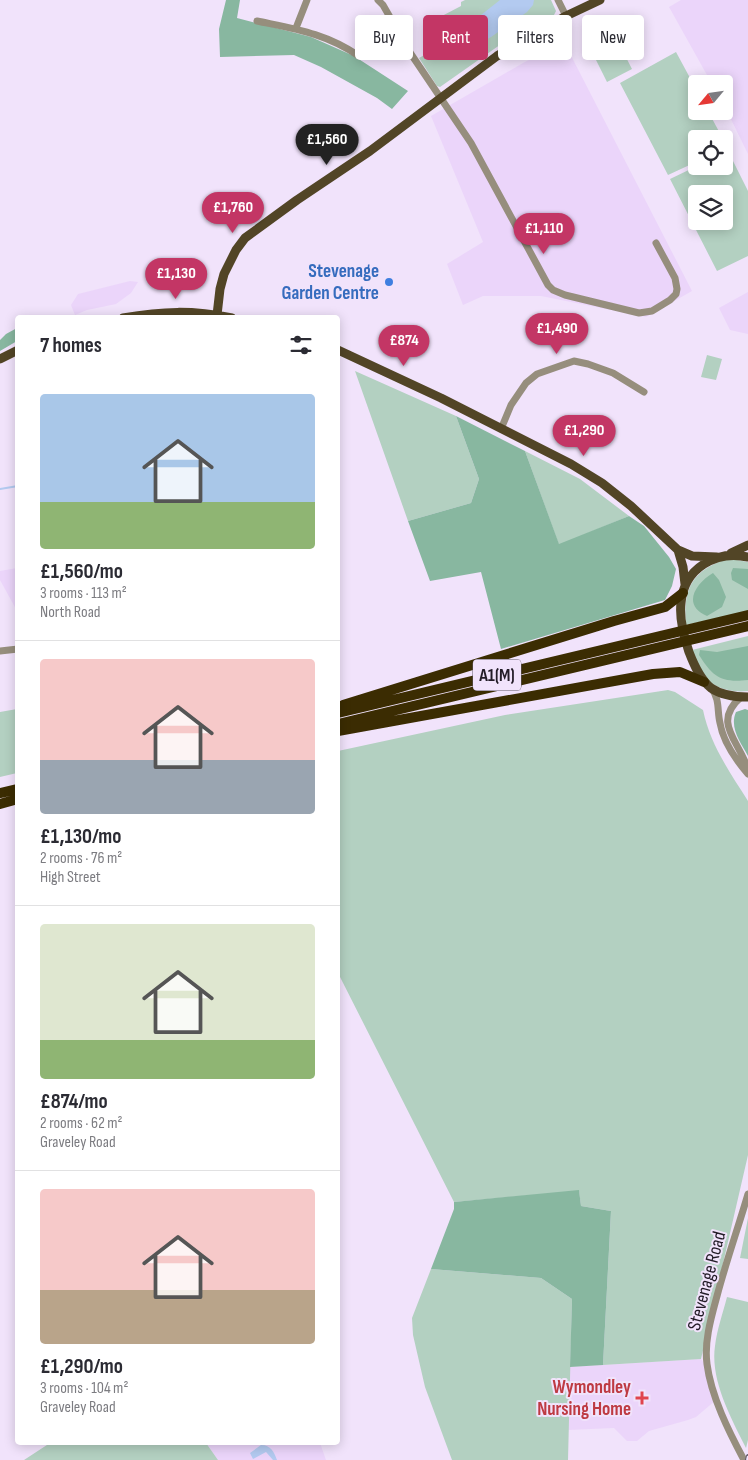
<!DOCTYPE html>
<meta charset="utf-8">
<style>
:root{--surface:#fff;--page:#f7f7f7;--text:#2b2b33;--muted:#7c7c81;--line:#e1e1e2;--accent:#c33665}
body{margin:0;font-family:"Sofia Sans Condensed",sans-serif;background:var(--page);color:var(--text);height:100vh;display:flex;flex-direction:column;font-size:19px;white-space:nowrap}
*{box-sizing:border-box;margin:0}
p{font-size:16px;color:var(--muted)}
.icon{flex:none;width:28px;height:28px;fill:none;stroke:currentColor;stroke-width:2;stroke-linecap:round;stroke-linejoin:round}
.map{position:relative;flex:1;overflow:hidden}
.details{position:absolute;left:15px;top:315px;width:325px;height:1130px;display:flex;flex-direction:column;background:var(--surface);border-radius:5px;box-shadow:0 2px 12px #0003}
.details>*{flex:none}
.guide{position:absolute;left:355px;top:15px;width:318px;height:45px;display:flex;gap:10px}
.needle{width:32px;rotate:241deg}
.buttons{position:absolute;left:688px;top:75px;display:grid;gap:10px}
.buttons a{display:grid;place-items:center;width:45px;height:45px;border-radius:5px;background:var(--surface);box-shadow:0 2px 12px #0003;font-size:25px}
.price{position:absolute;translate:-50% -42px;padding:0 11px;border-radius:18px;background:var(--accent);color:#fff;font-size:16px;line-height:32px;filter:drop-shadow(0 1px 2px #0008)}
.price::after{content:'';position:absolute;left:50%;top:30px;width:15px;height:11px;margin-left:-8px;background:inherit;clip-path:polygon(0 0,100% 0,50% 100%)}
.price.active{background:#222;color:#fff}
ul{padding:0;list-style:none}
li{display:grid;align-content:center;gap:10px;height:265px;padding:0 25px}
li+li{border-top:1px solid var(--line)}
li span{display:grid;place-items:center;height:155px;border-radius:5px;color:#555}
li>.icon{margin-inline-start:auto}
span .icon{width:90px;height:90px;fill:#fffc;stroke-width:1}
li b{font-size:21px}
h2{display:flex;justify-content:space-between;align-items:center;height:60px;padding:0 25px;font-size:21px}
.tag{padding:0 18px;border-radius:5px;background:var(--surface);box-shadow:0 2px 12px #0003;font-size:18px;line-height:45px}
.tag.active{background:var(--accent);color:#fff}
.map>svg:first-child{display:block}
</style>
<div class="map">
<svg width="748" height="1460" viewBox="0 0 748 1460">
<rect width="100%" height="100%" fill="#f1e3fb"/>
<path fill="#ebd5fa" d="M681 0H748V154L724 105V84H712L669 7Z
M564 42 692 291 646 317 541 296H483L463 305 447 264 483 242 431 116 523 63Z
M130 281 138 282 131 293 116 304 87 310 75 315 71 305 78 294Z
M748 292V334L730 330 719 308Z
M17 568H18L17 611 0 580V571Z
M701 1359 706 1366 716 1400 696 1417 688 1420 649 1431 637 1441H627L614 1428 568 1430 570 1367Z
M206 1443H320L326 1460H218Z"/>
<path fill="#b3d0c1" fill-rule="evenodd" d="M465 0H551L556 11 554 15 504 42 440 87 437 86 419 58 451 40 440 17 461 6V2Z
M614 34 632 69 607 82 590 48Z
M676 52 696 89V111H708L723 139H696V162L668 175 620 83Z
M728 151 748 191V256L717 271 670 179 697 166H724V153ZM696 194H724V221H696Z
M707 355 722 359 716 380 701 377Z
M355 371 456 416 479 479 471 503 408 521Z
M525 451 580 479 629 516 559 545Z
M724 560H737L748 562V611L686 625C683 592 690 572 724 560Z
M748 636V691C731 693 711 688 701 672 697 665 695 657 692 650Z
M668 690 675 692 703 710C710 744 729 771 748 801V1155L701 1359 603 1365 611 1211 581 1206 579 1191 454 1202 338 973V751L505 715Z
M17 709V773L0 777V712Z
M748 1218V1259L740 1258Z
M431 1269 541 1278 572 1299 568 1460H452L425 1387 413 1335 412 1318Z
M727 1297 748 1302V1440L746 1448C731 1418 710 1380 715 1346 717 1329 723 1313 727 1297Z
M50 1443H206L218 1460H24Z"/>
<path fill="#88b7a0" d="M226 0H240L237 18 311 37 354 56 408 91 392 109 377 98 321 67 294 55 220 57 219 29Z
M17 328V341L0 351V340L6 334Z
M456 416 525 451 559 544 629 516 644 526 669 557 676 569 672 586 665 600 501 649 481 572 430 581 408 521 471 503 479 479Z
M733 568 748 569V589L732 580 731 573Z
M713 573 719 580 726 597 722 607 707 616C681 605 696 583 713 573Z
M748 646V680C721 683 713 677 699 655L700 650 717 652Z
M745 709 748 710V756C741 743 729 728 736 712Z
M579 1190 581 1206 611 1211 603 1365 570 1367 572 1299 541 1278 431 1269 454 1209V1202Z"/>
<path fill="#b3caf0" d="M500 0H534L533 5 527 12 491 37 482 42 471 40 467 34V26Z
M261 1445C271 1445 274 1452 277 1460H273L266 1452 253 1459 250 1453Z"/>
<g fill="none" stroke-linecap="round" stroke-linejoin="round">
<path stroke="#b3caf0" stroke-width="2" d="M0 489 18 486"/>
<path stroke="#968e7d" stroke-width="7" d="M378 0 383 5 411 54 471 143 548 285 553 290 565 295 639 313 652 311 670 300 676 294 677 289 675 278 656 243
M558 0 566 16
M257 21C295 29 325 33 359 56
M296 28 307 0
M501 429 511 405 526 383 537 374 574 361 588 364 613 373 644 392
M0 651 18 649
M712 689C720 700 717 711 720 723 723 741 736 760 748 774
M741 697C711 723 740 741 748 770
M744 1460C729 1432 711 1396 707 1364 704 1342 711 1318 717 1296 726 1262 738 1228 748 1194"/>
<path stroke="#524526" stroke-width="9" d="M217 315 220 289 224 274 236 250 245 238 297 200 370 151 497 56 566 16 600 0
M123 318C163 311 192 310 232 318
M338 350 441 398 571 464 602 483 631 506 678 550 692 556 717 557
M0 359 18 350
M678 550 683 567 685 584
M731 553 748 545
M748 557C716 550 684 568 681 603 679 619 684 637 689 652 694 665 700 679 711 688 721 695 736 697 748 697"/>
<path stroke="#3b2c02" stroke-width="10" d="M343 705 614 621 665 607 683 593
M338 713 748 615
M338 724 748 626
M338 731 653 674 680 672 704 682
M0 793 18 789
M0 804 18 799"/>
<defs>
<path id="rail" d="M747 1460 748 1456"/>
</defs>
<use href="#rail" stroke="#605766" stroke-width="4"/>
<use href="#rail" stroke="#f1e3fb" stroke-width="2" stroke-dasharray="5.5" stroke-linecap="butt"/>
</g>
<circle fill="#3f7fe0" stroke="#f1e3fb" stroke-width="2" cx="389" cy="282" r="5"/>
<path fill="#e0444e" stroke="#f1e3fb" stroke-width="2" d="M639.5 1390.5h5v5h5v5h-5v5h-5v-5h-5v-5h5z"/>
<g text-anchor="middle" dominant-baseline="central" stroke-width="4" stroke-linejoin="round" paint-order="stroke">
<rect fill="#f1e3fb" stroke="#615867" stroke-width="1" x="473" y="659.5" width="48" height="31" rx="4"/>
<g font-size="18" font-weight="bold" fill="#231c27">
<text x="497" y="675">A1(M)</text>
</g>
<g font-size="19" font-weight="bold" fill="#366cbe" stroke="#f1e3fb" text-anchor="end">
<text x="379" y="271">Stevenage<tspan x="379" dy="22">Garden Centre</tspan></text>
</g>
<g font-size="19" fill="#231c27" stroke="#f1e3fb">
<text transform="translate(707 1281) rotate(-75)">Stevenage Road</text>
</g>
<g font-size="19" font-weight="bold" fill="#be3a42" stroke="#f1e3fb" text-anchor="end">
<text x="631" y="1387">Wymondley<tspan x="631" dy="22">Nursing Home</tspan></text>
</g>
</g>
</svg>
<div class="buttons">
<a><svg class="needle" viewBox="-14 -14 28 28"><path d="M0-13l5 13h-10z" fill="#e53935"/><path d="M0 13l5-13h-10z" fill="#7c7c81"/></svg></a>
<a><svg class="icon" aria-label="locate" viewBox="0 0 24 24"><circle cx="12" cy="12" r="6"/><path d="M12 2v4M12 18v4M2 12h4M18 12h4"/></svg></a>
<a><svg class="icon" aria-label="layers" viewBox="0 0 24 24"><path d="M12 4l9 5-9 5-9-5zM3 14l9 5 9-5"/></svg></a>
</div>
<b class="price active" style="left:327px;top:166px">£1,560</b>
<b class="price" style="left:233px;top:234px">£1,760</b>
<b class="price" style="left:544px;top:255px">£1,110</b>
<b class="price" style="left:176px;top:300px">£1,130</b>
<b class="price" style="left:557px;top:355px">£1,490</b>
<b class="price" style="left:404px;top:367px">£874</b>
<b class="price" style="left:584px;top:457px">£1,290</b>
<div class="guide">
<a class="tag">Buy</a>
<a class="tag active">Rent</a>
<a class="tag">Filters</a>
<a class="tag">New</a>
</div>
<section class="details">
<h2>7 homes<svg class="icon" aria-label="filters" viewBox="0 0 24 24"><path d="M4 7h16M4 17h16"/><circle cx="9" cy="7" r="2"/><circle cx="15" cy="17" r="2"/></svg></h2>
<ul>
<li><span style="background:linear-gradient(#a9c7e8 70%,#8fb573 0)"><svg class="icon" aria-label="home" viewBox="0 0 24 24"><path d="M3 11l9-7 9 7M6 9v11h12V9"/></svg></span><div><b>£1,560/mo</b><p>3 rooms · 113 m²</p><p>North Road</p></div></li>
<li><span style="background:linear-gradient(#f6c9c9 65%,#9aa5b1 0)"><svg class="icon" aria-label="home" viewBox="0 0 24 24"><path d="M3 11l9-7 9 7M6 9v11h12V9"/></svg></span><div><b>£1,130/mo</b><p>2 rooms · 76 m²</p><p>High Street</p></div></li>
<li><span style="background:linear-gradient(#dfe7d0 75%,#8fb573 0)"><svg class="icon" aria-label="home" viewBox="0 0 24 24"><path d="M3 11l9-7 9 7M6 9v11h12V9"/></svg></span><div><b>£874/mo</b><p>2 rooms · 62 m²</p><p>Graveley Road</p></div></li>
<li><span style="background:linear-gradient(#f6c9c9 65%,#b9a48a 0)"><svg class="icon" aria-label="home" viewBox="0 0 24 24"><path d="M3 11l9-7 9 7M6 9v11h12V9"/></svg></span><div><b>£1,290/mo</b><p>3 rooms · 104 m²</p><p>Graveley Road</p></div></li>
</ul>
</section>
</div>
